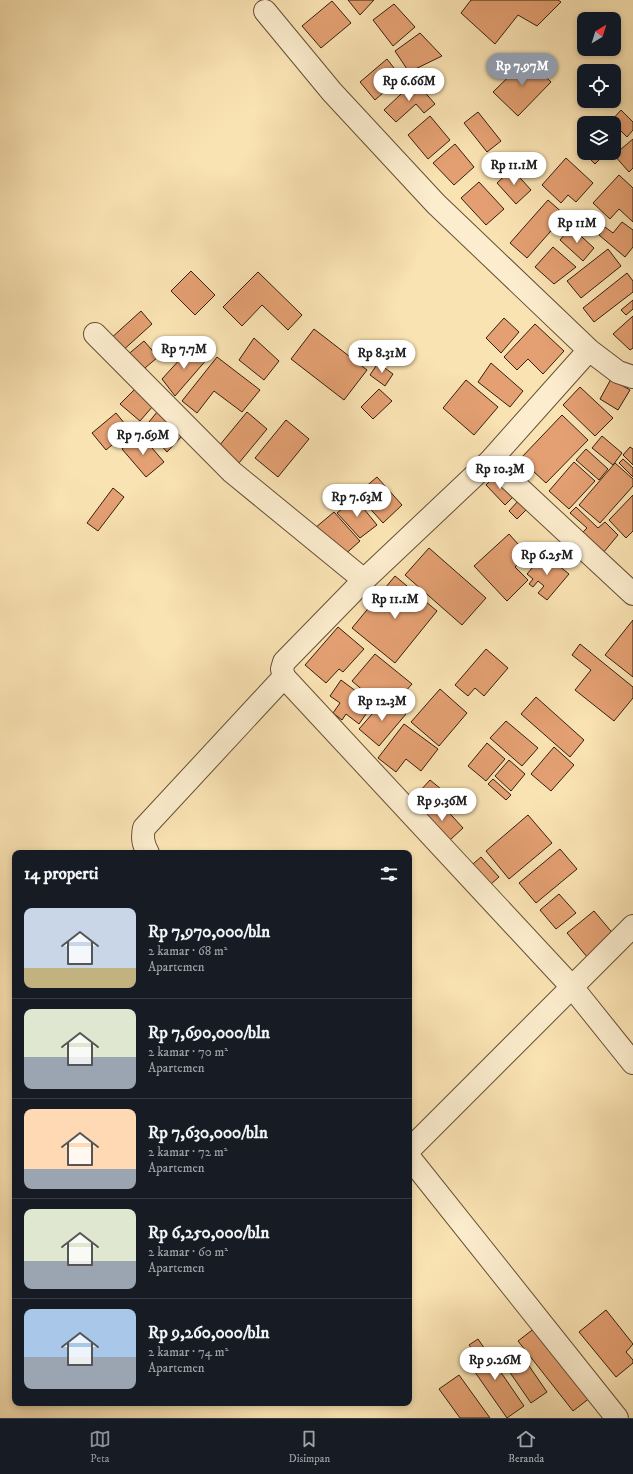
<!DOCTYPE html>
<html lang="id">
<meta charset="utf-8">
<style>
:root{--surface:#171b24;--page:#242831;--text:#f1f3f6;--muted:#9ea1a6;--line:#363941;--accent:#8c9099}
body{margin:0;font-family:"IM FELL DW Pica",serif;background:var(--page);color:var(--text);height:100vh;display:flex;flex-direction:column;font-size:15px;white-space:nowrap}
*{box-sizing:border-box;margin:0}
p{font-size:13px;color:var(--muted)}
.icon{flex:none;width:22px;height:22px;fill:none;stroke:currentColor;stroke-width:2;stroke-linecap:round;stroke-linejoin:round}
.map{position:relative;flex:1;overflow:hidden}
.side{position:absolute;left:12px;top:850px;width:400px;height:556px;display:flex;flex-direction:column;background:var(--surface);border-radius:8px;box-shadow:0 2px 6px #0003}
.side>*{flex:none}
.needle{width:26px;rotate:38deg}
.buttons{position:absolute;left:577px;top:12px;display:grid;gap:8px}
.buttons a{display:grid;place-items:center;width:44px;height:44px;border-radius:8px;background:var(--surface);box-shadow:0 2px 6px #0003;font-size:20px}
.price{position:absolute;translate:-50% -34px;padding:0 9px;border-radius:14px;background:#fff;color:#222;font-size:13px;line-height:26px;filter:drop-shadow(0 1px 2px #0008)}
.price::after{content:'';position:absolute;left:50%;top:24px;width:12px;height:9px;margin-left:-6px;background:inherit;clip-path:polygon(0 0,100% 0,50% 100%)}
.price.on{background:var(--accent);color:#fff}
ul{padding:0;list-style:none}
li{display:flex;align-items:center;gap:12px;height:100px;padding:0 12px}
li+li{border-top:1px solid var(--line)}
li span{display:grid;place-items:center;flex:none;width:112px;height:80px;border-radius:8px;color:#555}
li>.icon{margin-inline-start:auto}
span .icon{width:48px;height:48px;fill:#fffc;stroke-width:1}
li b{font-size:17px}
h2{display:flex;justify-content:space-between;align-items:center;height:48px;padding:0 12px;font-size:17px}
.menu{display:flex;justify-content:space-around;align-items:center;height:56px;border-top:1px solid var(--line);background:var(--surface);font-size:11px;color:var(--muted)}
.menu a{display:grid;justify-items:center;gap:2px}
.menu .on{color:var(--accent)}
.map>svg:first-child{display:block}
</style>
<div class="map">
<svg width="633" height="1418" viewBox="0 0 633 1418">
<rect width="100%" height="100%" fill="#fae3b3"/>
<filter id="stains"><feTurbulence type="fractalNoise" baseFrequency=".005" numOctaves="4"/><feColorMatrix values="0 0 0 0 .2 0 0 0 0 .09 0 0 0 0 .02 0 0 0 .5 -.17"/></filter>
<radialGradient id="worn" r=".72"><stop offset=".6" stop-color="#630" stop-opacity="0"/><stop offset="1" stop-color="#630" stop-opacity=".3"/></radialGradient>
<path fill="#e4a072" stroke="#351f0d" d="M348 0H374L360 15Z
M471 0H558L561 2 537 26 518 15 495 44 461 13Z
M332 1 351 23 321 48 302 26Z
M394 4 415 27 393 46 373 20Z
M420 33 442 56 409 72 395 51Z
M387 59 401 77 375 100 360 82Z
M527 59 551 82 518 116 493 92Z
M415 81 435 104 424 113 416 104 396 122 384 110Z
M621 110 633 122V130L627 137 611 121Z
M478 112 501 141 487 152 464 123Z
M430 116 450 140 428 159 408 135Z
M614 136 618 140 614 145Z
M633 139V168L629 172 614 155Z
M584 140V153H606L595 164 578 147Z
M455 144 474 167 454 185 433 163Z
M566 158 593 183 576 202 568 195 561 203 542 185Z
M512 169 531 190 516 204 497 183Z
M619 175 633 188V222L619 209 610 219 593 203Z
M479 182 504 209 486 225 461 198Z
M548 200 565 215 527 258 510 243Z
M622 222 633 230V247L625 257 599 235 605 227 613 233Z
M571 227 594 248 583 261 560 240Z
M553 247 576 267 554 284 535 267Z
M608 249 621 266 581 298 567 281Z
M191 271 215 295 195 315 171 291Z
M258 272 302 315 288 330 262 305 242 326 223 307Z
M627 273 633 281V292L594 322 583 308Z
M633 300V309L626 315 621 310Z
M141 311 152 324 120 353 109 340Z
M633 316V348L630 350 613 334Z
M504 318 519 332 501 353 486 338Z
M535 324 564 351 543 374 528 359 517 370 504 357Z
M314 329 367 370 344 400 291 359Z
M254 338 279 361 264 380 239 360Z
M144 341 158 357 139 373 125 357Z
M192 346 208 358 175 396 162 379Z
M217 357 260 390 242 412 214 391 197 413 182 401Z
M378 363 393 374 385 386 370 375Z
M491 363 523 391 510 407 478 382Z
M611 379 630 390 618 410 600 399Z
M466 380 498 407 474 435 443 408Z
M580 387 613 418 595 436 563 405Z
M135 389 153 406 140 421 120 404Z
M379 389 392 401 373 419 361 407Z
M157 412 184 434 167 452 145 427Z
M247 412 267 429 234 469 214 452Z
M116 413 130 430 106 450 92 433Z
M562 415 588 440 546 483 520 459Z
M286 420 309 439 278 477 255 458Z
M140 434 164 462 146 477 122 449Z
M602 436 622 453 613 465 592 448Z
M630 447 633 449V465L623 455Z
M586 449 608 469 599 480 576 460Z
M623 459 633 468V477L619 463Z
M574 462 595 481 569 509 549 491Z
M615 463 633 479V486L600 523 579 505Z
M496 475 515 495 505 505 486 485Z
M377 477 402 505 383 523 357 494Z
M113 488 124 497 98 531 87 523Z
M633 495V531L626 538 609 520Z
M355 498 377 525 360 538 337 513Z
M519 500 528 508 517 519 509 511Z
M576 507 598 528 605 522 618 535 598 559 577 538 587 528 570 513Z
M334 512 360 541 341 558 315 528Z
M509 534 528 555 515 567 528 580 507 601 474 566Z
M429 548 486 598 462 625 405 575Z
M544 554 569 574 547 600 538 593 544 586 538 581 533 587 529 584 533 579 527 574Z
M395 576 437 611 395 663 352 628Z
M633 620V677L605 655Z
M338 627 364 649 343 672 339 669 326 683 305 665Z
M580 644 633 687V698L614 721 575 690 591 670 572 655Z
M486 649 508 668 484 696 475 688 468 696 455 685Z
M375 654 412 684 396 702 382 690 373 699 352 681Z
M341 680 373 704 359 724 346 714 342 720 333 713 340 703 330 696Z
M440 689 467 713 439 746 411 722Z
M536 697 584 740 570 757 521 714Z
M386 698 406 714 379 746 359 729Z
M506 721 538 748 522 766 490 738Z
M404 724 438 749 421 771 406 759 396 772 378 758Z
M487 743 505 759 486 781 468 766Z
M554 747 574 765 551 791 531 774Z
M509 760 525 774 511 791 495 776Z
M493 779 511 795 506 800 488 784Z
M430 780 447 794 436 807 419 792Z
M443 806 463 828 450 840 419 819 431 807 436 813Z
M528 815 552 843 509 879 486 851Z
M560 849 577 869 536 903 519 883Z
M481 857 499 877 483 891 466 870Z
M559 894 576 913 556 929 540 910Z
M594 911 615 936 588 958 567 933Z
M606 1310 633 1344 626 1352 633 1360V1363L616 1377 579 1332Z
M540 1324 595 1394 573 1411 518 1341Z
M478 1339 524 1406 507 1418 470 1365 479 1358 469 1345Z
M516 1347 547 1392 531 1403 500 1358Z
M459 1375 490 1418H460L439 1389Z"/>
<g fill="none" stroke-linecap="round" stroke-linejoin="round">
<defs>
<path id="minor" d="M265 11 332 92 436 204 589 350 618 372 633 377
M95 334 232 472 364 580
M589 350 490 461 364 580 284 662 282 669 284 677 572 987 633 1063
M490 461 633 594
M148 853C143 844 142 838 144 828L284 677
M409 1150 633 926
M409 1157 617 1418"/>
</defs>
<use href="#minor" stroke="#665036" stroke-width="24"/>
<use href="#minor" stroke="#fcedce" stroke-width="22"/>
</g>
<rect width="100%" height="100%" filter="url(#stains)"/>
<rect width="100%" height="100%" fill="url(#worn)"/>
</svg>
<div class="buttons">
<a><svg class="needle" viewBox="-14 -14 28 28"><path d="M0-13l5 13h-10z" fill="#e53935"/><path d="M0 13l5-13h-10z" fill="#9ea1a6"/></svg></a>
<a><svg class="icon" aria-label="locate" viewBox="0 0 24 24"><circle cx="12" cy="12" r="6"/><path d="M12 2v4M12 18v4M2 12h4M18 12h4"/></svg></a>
<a><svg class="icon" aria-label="layers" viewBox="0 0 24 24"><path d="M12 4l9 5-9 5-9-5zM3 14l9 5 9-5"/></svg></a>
</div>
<b class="price on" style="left:522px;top:87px">Rp 7.97M</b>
<b class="price" style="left:409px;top:102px">Rp 6.66M</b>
<b class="price" style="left:514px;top:186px">Rp 11.1M</b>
<b class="price" style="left:577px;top:244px">Rp 11M</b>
<b class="price" style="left:184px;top:370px">Rp 7.7M</b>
<b class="price" style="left:382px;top:374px">Rp 8.31M</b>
<b class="price" style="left:143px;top:456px">Rp 7.69M</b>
<b class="price" style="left:500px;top:490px">Rp 10.3M</b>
<b class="price" style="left:357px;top:518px">Rp 7.63M</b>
<b class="price" style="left:547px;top:576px">Rp 6.25M</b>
<b class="price" style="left:395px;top:620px">Rp 11.1M</b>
<b class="price" style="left:382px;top:722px">Rp 12.3M</b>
<b class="price" style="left:442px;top:822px">Rp 9.36M</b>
<b class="price" style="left:495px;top:1381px">Rp 9.26M</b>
<section class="side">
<h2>14 properti<svg class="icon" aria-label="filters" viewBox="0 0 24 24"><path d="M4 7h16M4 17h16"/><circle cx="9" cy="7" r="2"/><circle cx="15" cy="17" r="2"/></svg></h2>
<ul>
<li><span style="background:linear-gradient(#c9d6e8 75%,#c2b280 0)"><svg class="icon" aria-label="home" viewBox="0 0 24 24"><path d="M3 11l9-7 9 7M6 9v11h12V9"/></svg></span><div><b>Rp 7,970,000/bln</b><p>2 kamar · 68 m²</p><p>Apartemen</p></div></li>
<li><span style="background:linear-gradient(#dfe7d0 60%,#9aa5b1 0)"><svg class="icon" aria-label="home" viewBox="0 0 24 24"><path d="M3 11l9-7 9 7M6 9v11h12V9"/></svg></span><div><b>Rp 7,690,000/bln</b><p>2 kamar · 70 m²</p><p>Apartemen</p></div></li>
<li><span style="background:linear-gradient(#ffd9b3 75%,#9aa5b1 0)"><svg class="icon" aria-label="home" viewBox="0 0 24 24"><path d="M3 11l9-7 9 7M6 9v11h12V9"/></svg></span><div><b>Rp 7,630,000/bln</b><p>2 kamar · 72 m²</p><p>Apartemen</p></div></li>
<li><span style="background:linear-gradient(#dfe7d0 65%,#9aa5b1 0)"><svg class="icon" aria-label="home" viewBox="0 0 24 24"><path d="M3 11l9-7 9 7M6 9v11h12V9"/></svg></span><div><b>Rp 6,250,000/bln</b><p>2 kamar · 60 m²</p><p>Apartemen</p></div></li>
<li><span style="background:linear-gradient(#a9c7e8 60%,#9aa5b1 0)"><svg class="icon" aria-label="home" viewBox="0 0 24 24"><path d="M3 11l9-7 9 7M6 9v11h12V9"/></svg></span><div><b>Rp 9,260,000/bln</b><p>2 kamar · 74 m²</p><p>Apartemen</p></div></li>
</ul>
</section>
</div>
<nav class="menu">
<a class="on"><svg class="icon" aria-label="map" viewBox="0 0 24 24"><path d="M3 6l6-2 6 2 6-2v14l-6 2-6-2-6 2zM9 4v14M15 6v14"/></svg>Peta</a>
<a><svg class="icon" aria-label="saved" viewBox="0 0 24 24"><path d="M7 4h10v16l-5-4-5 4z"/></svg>Disimpan</a>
<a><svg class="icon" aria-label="home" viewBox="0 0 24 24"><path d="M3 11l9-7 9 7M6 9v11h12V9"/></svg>Beranda</a>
</nav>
